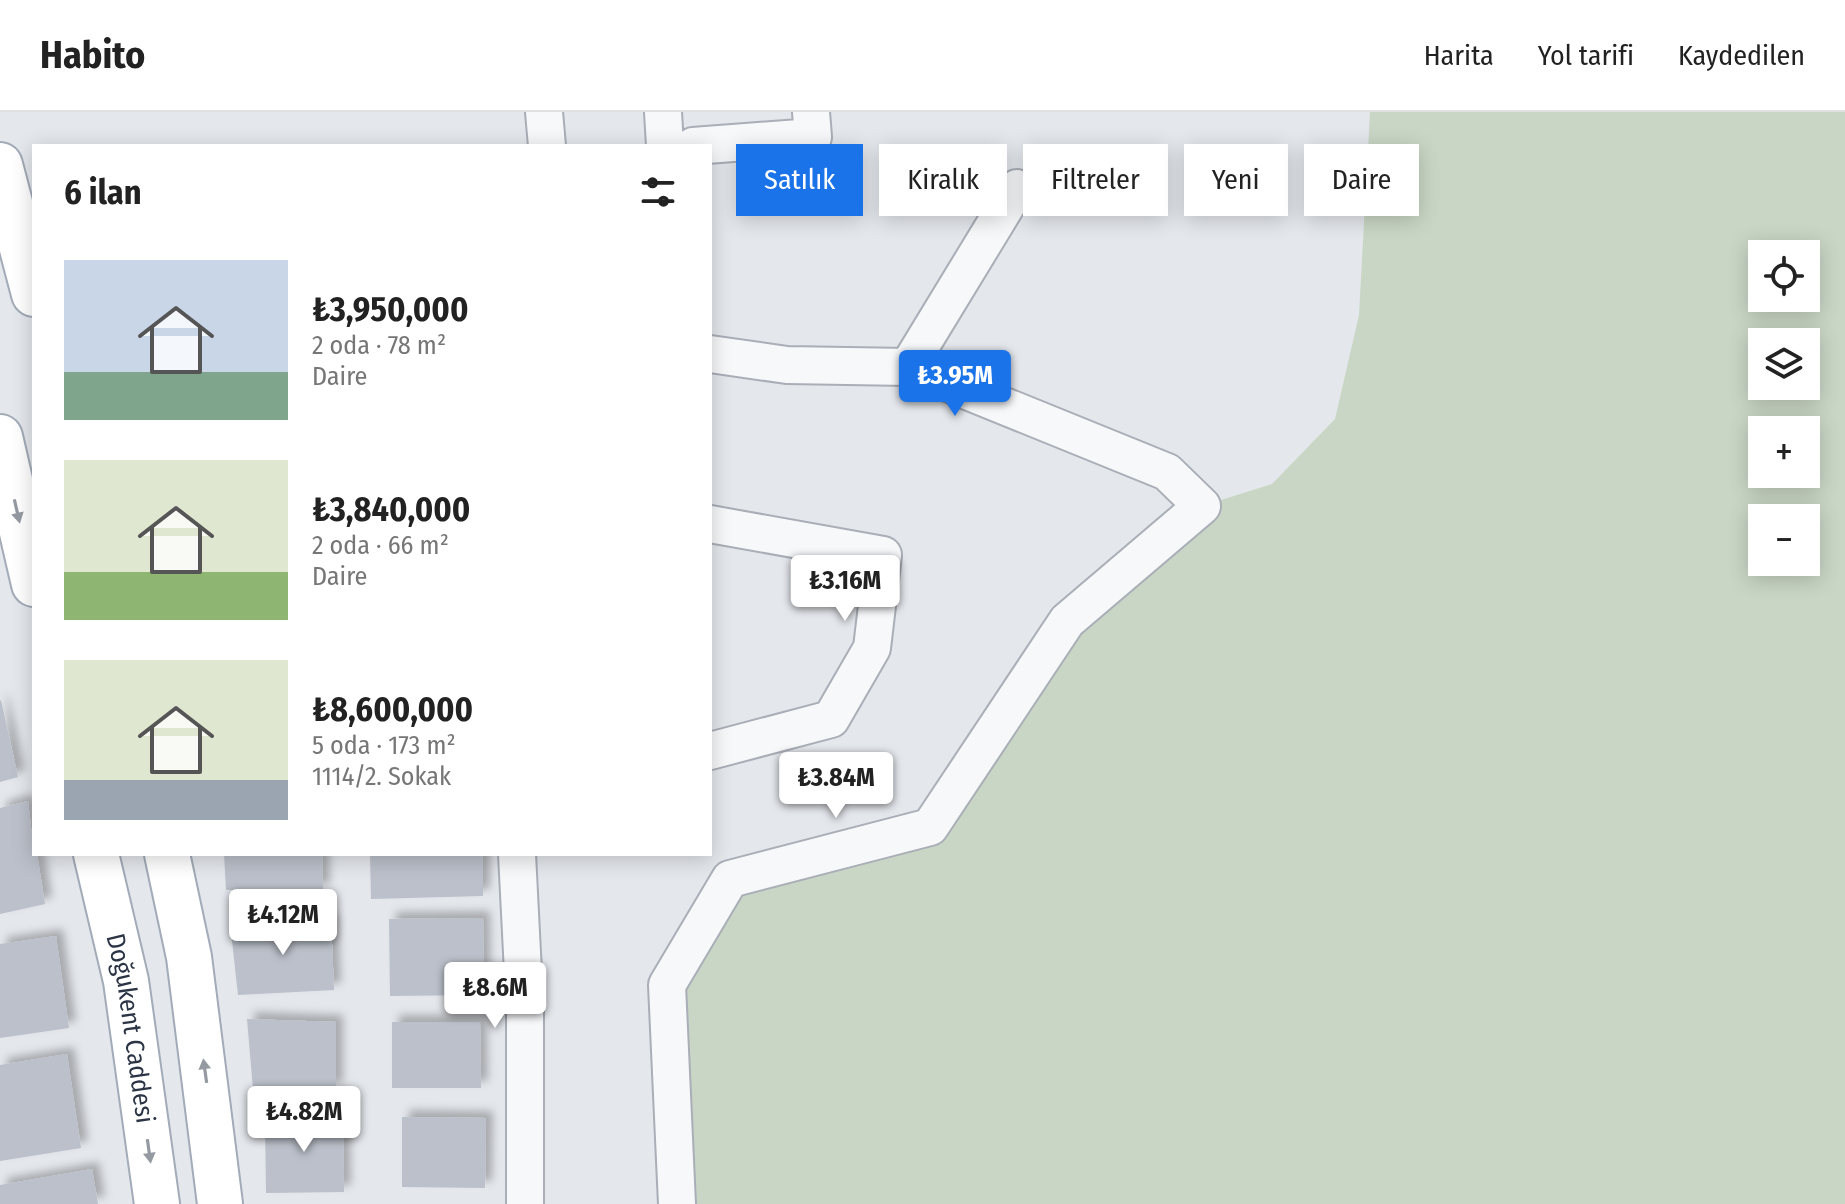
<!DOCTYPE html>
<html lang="tr">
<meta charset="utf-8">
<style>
:root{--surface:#fff;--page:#f2f2f2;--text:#222;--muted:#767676;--line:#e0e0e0;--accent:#1a73e8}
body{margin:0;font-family:"Fira Sans Condensed",sans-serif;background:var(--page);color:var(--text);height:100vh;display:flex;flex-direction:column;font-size:30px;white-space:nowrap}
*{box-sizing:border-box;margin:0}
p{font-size:26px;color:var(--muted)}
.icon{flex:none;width:44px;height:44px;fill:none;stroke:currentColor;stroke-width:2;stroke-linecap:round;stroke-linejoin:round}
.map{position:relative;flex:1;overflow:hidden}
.side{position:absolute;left:32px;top:32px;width:680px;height:712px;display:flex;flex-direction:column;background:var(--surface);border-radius:0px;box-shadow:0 4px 20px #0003}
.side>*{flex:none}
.hud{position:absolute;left:736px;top:32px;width:760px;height:72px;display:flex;gap:16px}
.controls{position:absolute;left:1748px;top:128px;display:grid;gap:16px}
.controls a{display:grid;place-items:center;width:72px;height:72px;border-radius:0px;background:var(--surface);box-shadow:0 4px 20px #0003;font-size:40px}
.price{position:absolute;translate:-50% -68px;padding:0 18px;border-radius:8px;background:#fff;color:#222;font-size:26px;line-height:52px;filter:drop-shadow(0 2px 4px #0008)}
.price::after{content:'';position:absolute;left:50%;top:48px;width:24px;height:18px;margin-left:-12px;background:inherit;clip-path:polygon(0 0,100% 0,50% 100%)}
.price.current{background:var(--accent);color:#fff}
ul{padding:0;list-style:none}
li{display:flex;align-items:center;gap:24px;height:200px;padding:0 32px}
li span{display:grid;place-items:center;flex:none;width:224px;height:160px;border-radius:0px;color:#555}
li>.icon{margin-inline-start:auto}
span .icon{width:96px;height:96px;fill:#fffc;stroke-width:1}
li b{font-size:34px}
h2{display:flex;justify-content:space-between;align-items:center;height:96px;padding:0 32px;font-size:34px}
.tag{padding:0 28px;border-radius:0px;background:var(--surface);box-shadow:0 4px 20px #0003;font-size:28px;line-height:72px}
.tag.current{background:var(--accent);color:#fff}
header{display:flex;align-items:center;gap:48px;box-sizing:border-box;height:112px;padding:0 40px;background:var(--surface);border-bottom:2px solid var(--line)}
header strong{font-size:38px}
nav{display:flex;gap:44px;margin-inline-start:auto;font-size:28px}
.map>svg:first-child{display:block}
</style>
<header>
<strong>Habito</strong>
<nav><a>Harita</a><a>Yol tarifi</a><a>Kaydedilen</a></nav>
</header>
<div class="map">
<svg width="1845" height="1092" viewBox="0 0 1845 1092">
<defs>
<filter id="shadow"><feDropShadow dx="7" dy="-7" stdDeviation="4" flood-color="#0004"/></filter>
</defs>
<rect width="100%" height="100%" fill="#e4e7ec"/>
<path fill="#c9d6c5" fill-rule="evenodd" d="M1370 0H1845V1092H677L667 873 730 767 930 715 1067 509 1202 394 1272 372 1335 307 1359 203ZM1762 142H1806V186H1762ZM1762 230H1806V274H1762ZM1762 318H1806V362H1762ZM1762 406H1806V450H1762Z"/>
<path fill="#bbc0ca" filter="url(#shadow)" d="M1 588 18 665 0 670V589Z
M28 689 34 742H37L45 792 0 802V696Z
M224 742H322L323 779 226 778Z
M370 742H483V784L371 787Z
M483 806 484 883 390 884 389 807Z
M331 808 334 878 238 883 230 811Z
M56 824 69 916 0 926V832Z
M247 907 336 910V978L253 977Z
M392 910H480L481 976H392Z
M67 942 81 1036 0 1049V953Z
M343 1004 344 1080 266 1081 265 1005Z
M402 1005 486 1006 485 1076 402 1075Z
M92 1057 98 1092H0V1073Z"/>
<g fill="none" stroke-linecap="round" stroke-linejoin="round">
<defs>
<path id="minor" d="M544 0 547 34
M663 0 665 34
M693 34 813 25 811 0
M908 255 1017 76
M710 412 883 443 872 536 831 607 710 639
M517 742 525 900V1092
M677 1092 667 873 730 767 930 715 1067 509 1202 394 1167 360 908 255 787 253 710 242"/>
<g id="major">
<path d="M0 53 34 182"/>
<path d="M0 325 34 472"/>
<path id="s1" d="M96 742 126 869 157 1092"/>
<path d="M167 742 189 845 220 1092"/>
</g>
</defs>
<use href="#minor" stroke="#a9aeb7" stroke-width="40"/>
<use href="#major" stroke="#a3abb8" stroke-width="48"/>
<use href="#minor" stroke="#f7f8fa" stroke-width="36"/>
<use href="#major" stroke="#fff" stroke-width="44"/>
</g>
<defs><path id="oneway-solid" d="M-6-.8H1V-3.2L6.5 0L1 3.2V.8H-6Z" transform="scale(2)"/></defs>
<g fill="#959aa2">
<use href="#oneway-solid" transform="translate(17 399) rotate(77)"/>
<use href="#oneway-solid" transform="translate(205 959) rotate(-98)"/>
<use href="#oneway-solid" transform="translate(149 1039) rotate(82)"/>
</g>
<g text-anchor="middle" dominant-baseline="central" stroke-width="6" stroke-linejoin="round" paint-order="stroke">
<g font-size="26" fill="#2b3445" stroke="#f4f6f9">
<text stroke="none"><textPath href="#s1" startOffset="178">Doğukent Caddesi</textPath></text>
</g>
</g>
</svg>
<div class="controls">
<a><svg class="icon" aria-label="locate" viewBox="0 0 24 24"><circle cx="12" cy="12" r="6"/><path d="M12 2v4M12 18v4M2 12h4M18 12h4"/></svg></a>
<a><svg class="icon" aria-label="layers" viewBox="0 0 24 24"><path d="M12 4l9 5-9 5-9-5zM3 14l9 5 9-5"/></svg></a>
<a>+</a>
<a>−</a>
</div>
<b class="price current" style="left:955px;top:306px">₺3.95M</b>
<b class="price" style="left:845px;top:511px">₺3.16M</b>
<b class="price" style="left:836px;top:708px">₺3.84M</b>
<b class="price" style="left:283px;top:845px">₺4.12M</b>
<b class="price" style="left:495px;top:918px">₺8.6M</b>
<b class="price" style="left:304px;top:1042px">₺4.82M</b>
<div class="hud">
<a class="tag current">Satılık</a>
<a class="tag">Kiralık</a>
<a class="tag">Filtreler</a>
<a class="tag">Yeni</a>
<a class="tag">Daire</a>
</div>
<section class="side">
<h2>6 ilan<svg class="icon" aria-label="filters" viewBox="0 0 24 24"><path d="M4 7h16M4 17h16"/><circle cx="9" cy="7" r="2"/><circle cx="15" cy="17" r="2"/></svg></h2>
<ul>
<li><span style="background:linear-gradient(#c9d6e8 70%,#7fa58c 0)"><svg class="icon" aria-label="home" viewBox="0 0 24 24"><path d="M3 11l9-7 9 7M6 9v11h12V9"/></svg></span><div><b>₺3,950,000</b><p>2 oda · 78 m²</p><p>Daire</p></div></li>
<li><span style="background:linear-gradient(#dfe7d0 70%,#8fb573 0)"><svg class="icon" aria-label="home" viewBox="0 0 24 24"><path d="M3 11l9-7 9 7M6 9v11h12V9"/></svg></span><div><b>₺3,840,000</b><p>2 oda · 66 m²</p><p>Daire</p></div></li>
<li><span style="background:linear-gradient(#dfe7d0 75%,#9aa5b1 0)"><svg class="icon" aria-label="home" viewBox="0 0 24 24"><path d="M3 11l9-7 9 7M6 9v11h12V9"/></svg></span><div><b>₺8,600,000</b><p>5 oda · 173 m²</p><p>1114/2. Sokak</p></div></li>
</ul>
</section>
</div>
